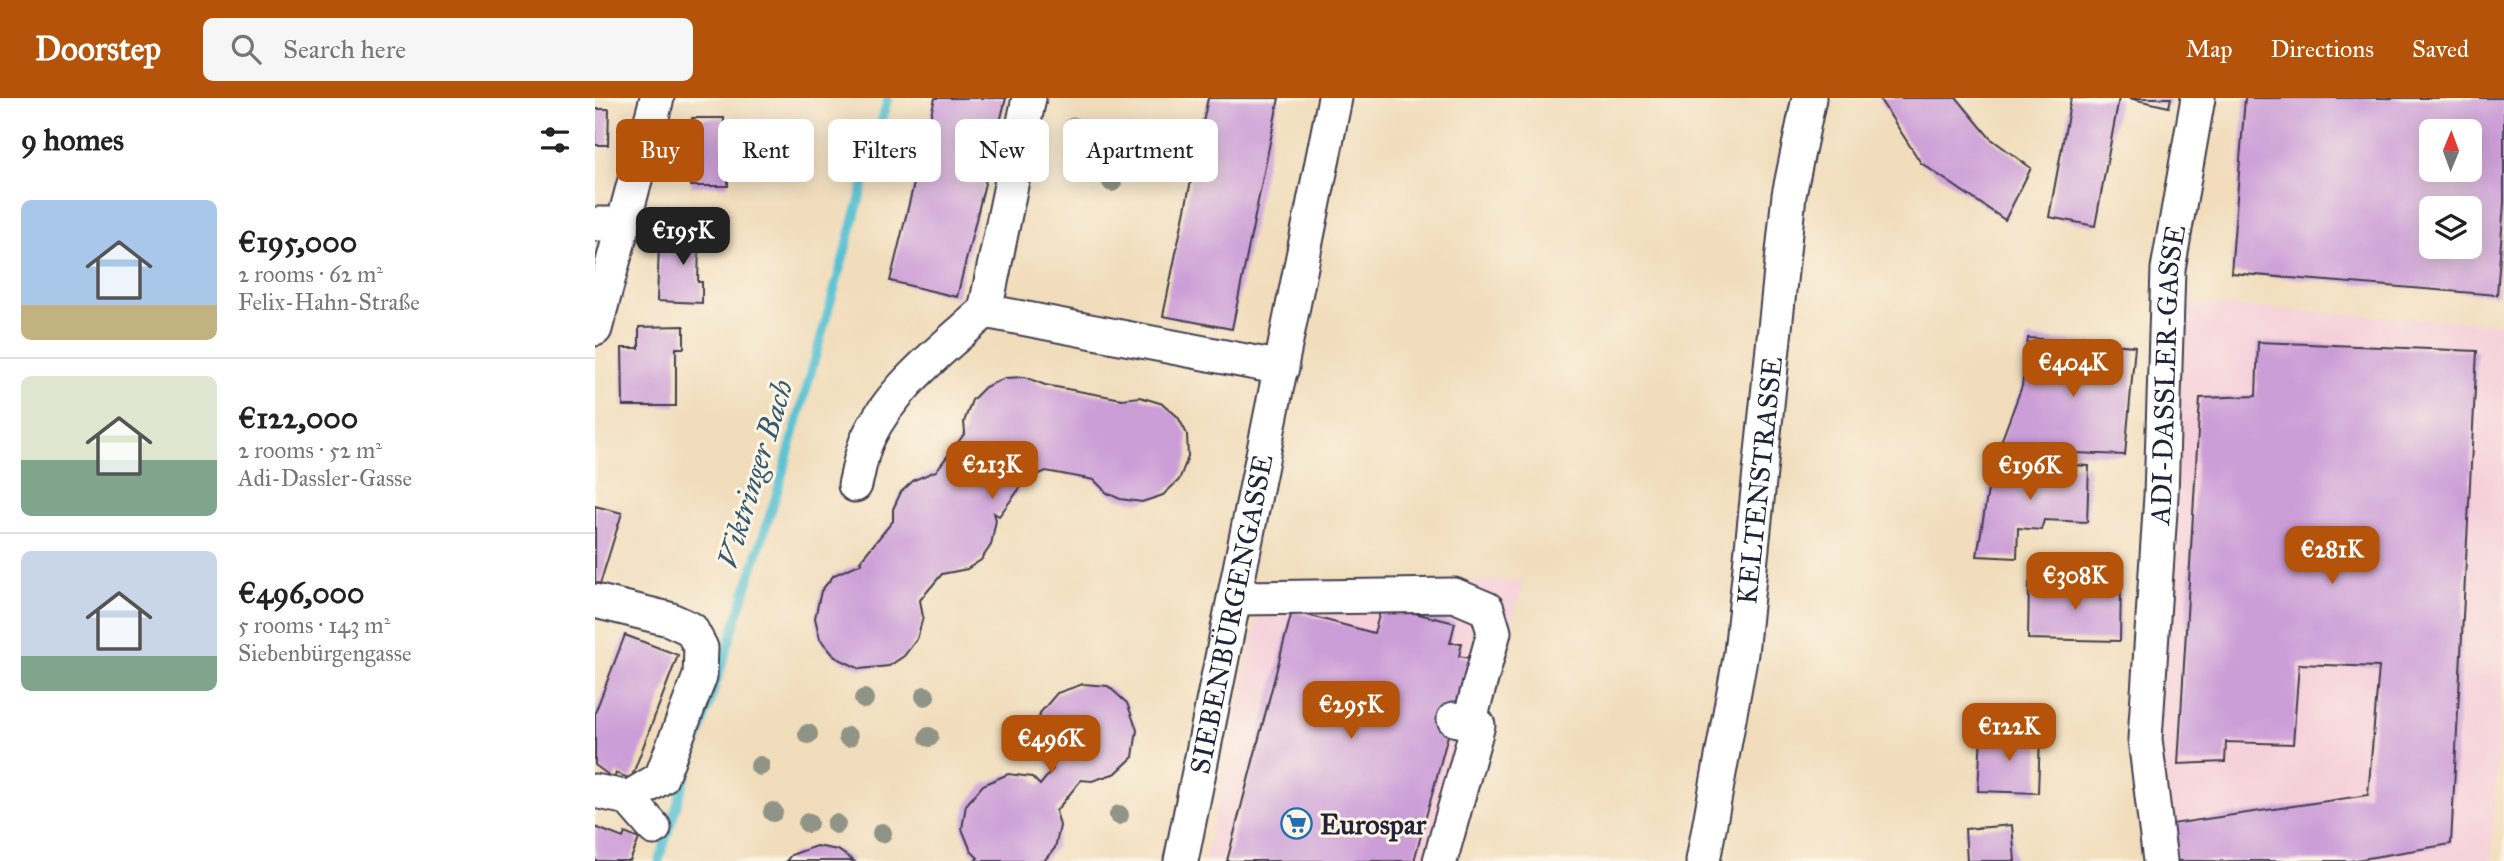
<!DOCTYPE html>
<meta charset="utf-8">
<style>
:root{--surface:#fff;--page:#f6f6f6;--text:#222;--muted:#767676;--line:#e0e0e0;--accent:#b45309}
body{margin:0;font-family:"IM FELL Great Primer",serif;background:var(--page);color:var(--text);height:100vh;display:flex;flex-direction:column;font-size:26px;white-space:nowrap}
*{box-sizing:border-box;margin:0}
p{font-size:23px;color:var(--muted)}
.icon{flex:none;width:38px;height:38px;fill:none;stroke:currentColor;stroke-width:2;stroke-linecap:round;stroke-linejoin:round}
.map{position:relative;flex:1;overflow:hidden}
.drawer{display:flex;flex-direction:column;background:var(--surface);width:595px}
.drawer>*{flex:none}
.banner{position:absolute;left:21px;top:21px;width:665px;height:63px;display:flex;gap:14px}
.needle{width:46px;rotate:1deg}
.fabs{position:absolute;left:1824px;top:21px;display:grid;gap:14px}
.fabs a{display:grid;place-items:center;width:63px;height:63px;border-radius:10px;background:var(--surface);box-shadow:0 4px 18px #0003;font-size:35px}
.price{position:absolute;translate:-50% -60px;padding:0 16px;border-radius:14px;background:var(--accent);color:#fff;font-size:23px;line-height:46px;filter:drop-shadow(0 2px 4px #0008)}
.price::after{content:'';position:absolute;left:50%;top:42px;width:21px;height:16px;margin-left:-10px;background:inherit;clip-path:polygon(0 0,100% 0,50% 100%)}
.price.current{background:#222;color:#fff}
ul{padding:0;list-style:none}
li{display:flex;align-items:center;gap:21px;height:175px;padding:0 21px}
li+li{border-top:2px solid var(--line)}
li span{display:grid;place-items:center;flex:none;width:196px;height:140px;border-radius:10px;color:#555}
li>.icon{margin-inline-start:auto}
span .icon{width:84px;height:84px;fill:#fffc;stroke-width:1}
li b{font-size:30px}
h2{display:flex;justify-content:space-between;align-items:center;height:84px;padding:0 21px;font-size:30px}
.pill{padding:0 24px;border-radius:10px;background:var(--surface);box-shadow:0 4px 18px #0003;font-size:24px;line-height:63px}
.pill.current{background:var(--accent);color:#fff}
header{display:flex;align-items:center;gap:42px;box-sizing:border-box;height:98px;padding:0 35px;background:var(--accent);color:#fff}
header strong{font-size:33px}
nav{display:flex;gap:38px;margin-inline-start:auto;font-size:24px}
.search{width:490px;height:63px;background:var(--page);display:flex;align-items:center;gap:18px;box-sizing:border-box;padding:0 24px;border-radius:10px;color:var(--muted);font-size:26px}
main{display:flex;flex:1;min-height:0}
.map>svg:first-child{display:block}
</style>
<header>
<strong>Doorstep</strong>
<div class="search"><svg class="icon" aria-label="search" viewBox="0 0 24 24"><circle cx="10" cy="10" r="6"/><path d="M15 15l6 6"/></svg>Search here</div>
<nav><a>Map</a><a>Directions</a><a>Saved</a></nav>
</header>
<main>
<section class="drawer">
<h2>9 homes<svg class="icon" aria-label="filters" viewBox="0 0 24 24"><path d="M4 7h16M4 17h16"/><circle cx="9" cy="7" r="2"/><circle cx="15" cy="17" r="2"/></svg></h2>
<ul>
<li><span style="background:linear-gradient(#a9c7e8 75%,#c2b280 0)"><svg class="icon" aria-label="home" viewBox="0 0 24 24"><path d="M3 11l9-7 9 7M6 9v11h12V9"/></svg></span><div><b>€195,000</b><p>2 rooms · 62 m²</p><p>Felix-Hahn-Straße</p></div></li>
<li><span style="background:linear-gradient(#dfe7d0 60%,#7fa58c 0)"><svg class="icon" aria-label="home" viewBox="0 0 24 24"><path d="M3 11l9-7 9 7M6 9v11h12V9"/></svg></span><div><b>€122,000</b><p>2 rooms · 52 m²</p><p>Adi-Dassler-Gasse</p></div></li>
<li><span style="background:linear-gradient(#c9d6e8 75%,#7fa58c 0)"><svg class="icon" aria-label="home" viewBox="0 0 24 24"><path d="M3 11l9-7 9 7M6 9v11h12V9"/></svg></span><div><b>€496,000</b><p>5 rooms · 143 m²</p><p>Siebenbürgengasse</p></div></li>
</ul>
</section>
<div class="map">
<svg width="1909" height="763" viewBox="0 0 1909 763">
<rect width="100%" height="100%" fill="#fcf5e5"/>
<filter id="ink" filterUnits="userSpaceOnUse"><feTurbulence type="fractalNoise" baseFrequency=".0143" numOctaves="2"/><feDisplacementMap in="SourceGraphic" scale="14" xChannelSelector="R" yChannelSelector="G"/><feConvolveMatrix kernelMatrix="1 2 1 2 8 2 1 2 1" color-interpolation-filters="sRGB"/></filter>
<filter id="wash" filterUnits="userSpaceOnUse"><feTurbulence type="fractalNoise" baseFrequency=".00686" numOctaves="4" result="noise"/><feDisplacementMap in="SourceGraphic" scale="28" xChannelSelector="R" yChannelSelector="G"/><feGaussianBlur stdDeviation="1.57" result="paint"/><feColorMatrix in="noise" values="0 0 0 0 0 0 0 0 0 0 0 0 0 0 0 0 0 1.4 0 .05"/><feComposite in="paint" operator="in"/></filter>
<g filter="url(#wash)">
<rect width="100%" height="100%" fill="#f1ddbc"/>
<path fill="#f5cfda" d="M1586 205 1909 226V564L1896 763H1579L1563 638Z
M929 483 853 763H610L670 485Z"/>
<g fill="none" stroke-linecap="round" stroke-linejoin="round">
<path stroke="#58c2d3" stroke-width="9" d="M64 763 185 385 293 0"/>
</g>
<g id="blocks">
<path fill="#cc9ed8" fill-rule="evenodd" d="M340 0H411L362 199 295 183Z
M613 0H684L637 231 568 218Z
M1284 0H1362L1395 40 1436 70 1410 122 1326 65Z
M1476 0H1524L1500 128 1454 119Z
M1533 0H1576L1574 9Z
M1650 0H1909V105L1902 197 1636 175ZM1836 33H1874V72H1836ZM1836 110H1874V149H1836Z
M0 11H14L13 47H0Z
M97 20H129L128 49H133V88H96Z
M92 126H118V148L104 147 103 184H107V205L62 203 64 146 92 147Z
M89 228V250H81V308H28L27 250H44V229Z
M1433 240 1540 248 1530 357 1403 352 1427 288Z
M1663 244 1882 253 1856 746 1755 763H1582L1577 726 1773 697 1784 569 1704 566 1698 646 1631 644 1630 664 1583 666 1605 300 1661 298Z
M430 279 450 287 527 301 545 299 568 306 583 319 592 336 593 359 584 382 568 397 547 404 525 401 512 395 499 382 451 373 431 382 404 418 399 415 401 422 396 447 386 462 372 471 347 476 325 502 328 519 322 541 309 558 294 568 265 571 240 559 225 541 220 520 226 493 239 477 267 465 265 463 298 423V411L306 394 319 382 341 373 370 335 369 324 377 302 390 289 410 280Z
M1398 362 1494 368 1492 424 1449 422 1446 432 1423 430 1422 460 1382 458Z
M0 408 27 415 5 486 0 484Z
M1434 485 1526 487 1525 543 1433 541Z
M787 507 860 525 855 545H867L864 558 874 560 819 763H632L697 513 779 535Z
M30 537 83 557 36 681 21 675 19 681 0 667V615Z
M488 586 513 588 532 605 542 632 538 659 521 675 497 683 486 682 461 713 465 728 460 750 449 763H380L383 760 376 753 367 731 371 707 388 687 413 676 437 679 445 687 458 671 449 662 441 640 445 615 462 595Z
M1386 635 1445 638 1443 695 1383 693Z
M1417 727 1420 763H1372L1370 731Z
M0 729 28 740 30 735 44 741 35 763H0Z
M221 748 243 752 259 763H191L196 757Z"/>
</g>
</g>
<g filter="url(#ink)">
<use href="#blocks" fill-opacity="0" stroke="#413e4e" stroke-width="2"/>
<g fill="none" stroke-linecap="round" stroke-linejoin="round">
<defs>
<g id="minor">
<path d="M434 0 390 213 687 270"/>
<path d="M0 126H28"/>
<path d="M0 231 62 0"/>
<path d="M260 387C264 372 266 354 273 340 297 289 349 250 390 213"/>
<path d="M641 500 859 497 892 511 899 534 874 625"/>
<path d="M0 503 74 521 96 531 106 550 105 578 66 680 33 700"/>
<path d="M0 693 33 700 59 730"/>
<path id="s1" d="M586 763 740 0"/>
<path d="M845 763 883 627 859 621"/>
<path id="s2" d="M1108 763 1146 555 1194 97 1214 0"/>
<path id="s3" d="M1565 763 1550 641 1566 398 1573 171 1603 0"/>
</g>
</defs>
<use href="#minor" stroke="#413e4e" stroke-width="37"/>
<use href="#minor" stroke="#fff" stroke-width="33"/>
</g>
<g fill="#8f9486">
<circle cx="479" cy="29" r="10"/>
<circle cx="517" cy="84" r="10"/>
<circle cx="330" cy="598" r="10"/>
<circle cx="269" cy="601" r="10"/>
<circle cx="213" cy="636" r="10"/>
<circle cx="253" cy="639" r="10"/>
<circle cx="334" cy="639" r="10"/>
<circle cx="165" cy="668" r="10"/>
<circle cx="178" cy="714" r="10"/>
<circle cx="524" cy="717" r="10"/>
<circle cx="213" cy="725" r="10"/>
<circle cx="241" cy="726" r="10"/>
<circle cx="287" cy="735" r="10"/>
</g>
</g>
<defs>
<symbol id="supermarket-ring" viewBox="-11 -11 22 22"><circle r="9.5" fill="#fcf5e5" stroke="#1f6fb2" stroke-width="1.5"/><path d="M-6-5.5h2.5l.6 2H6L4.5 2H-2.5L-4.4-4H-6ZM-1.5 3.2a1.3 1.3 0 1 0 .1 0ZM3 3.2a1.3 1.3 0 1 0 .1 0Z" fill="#1f6fb2"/></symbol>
</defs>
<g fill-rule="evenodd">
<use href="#supermarket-ring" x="684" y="708" width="35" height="35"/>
</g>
<g text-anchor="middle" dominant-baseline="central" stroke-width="6" stroke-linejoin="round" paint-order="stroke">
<g font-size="28" fill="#22223b" stroke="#fcf5e5">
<text stroke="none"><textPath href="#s3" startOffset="488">ADI-DASSLER-GASSE</textPath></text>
<text stroke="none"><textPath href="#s2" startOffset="385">KELTENSTRASSE</textPath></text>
<text stroke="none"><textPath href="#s1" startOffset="252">SIEBENBÜRGENGASSE</textPath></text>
</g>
<g font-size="28" font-weight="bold" fill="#22223b" stroke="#fcf5e5" text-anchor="start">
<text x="725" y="726">Eurospar</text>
</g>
<g font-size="30" font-style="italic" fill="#355a70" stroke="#fcf5e5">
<text transform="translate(160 376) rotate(-73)">Viktringer Bach</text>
</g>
</g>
</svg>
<div class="fabs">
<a><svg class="needle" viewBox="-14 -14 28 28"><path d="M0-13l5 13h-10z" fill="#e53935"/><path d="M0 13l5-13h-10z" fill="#767676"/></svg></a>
<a><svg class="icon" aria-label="layers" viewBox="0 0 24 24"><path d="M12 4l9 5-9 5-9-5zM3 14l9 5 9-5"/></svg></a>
</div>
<b class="price current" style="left:88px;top:169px">€195K</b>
<b class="price" style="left:1478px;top:301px">€404K</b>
<b class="price" style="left:397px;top:403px">€213K</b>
<b class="price" style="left:1435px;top:404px">€196K</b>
<b class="price" style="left:1737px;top:488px">€281K</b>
<b class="price" style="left:1480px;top:514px">€308K</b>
<b class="price" style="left:756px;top:643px">€295K</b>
<b class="price" style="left:1414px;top:665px">€122K</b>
<b class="price" style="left:456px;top:677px">€496K</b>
<div class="banner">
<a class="pill current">Buy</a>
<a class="pill">Rent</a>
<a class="pill">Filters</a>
<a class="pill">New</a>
<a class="pill">Apartment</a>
</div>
</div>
</main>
